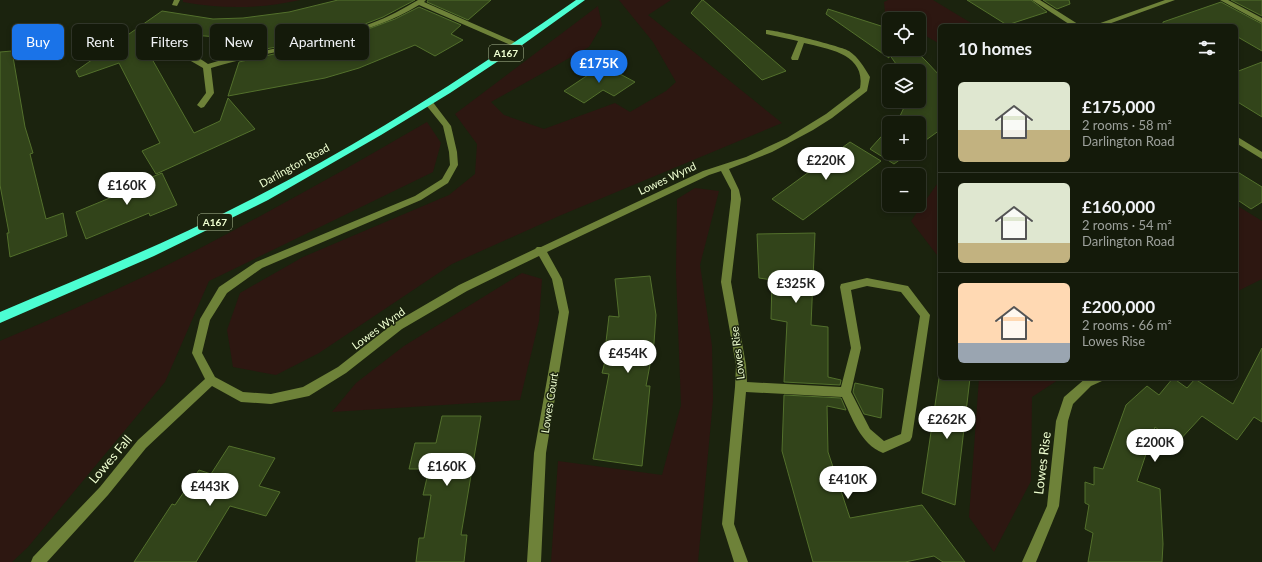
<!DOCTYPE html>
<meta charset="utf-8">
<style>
:root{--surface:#141a0a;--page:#212718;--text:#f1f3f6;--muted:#9da19c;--line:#33382b;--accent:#1a73e8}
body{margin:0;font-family:Lato,sans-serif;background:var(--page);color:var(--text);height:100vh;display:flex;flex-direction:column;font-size:15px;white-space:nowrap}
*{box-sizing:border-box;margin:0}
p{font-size:13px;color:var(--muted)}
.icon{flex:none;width:22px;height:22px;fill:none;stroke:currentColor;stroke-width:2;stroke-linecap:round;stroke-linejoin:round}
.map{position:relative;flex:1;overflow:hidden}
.sheet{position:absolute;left:938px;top:24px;width:300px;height:356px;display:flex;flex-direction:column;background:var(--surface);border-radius:6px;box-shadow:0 2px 6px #0003,0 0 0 1px var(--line)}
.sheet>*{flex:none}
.hud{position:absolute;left:12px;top:24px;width:380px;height:36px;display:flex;gap:8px}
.fabs{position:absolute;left:882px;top:12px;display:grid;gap:8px}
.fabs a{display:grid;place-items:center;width:44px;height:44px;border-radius:6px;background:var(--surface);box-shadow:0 2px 6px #0003,0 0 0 1px var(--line);font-size:20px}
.price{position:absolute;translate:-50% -34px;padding:0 9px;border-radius:14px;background:#fff;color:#222;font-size:13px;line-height:26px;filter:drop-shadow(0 1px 2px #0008)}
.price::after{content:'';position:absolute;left:50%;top:24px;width:12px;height:9px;margin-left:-6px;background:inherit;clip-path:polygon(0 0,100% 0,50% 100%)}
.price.current{background:var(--accent);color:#fff}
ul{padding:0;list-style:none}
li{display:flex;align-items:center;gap:12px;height:100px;padding:0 20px}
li+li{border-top:1px solid var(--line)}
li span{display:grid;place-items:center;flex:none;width:112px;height:80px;border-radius:6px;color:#555}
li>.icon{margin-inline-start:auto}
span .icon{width:48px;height:48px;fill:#fffc;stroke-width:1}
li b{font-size:17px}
h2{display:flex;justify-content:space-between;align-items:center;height:48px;padding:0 20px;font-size:17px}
.chip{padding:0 14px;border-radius:6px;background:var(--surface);box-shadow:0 2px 6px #0003,0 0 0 1px var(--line);font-size:14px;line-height:36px}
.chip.current{background:var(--accent);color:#fff}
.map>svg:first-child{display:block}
</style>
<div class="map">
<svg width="1262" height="562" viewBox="0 0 1262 562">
<rect width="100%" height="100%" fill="#1b230e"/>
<path fill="#2d1711" d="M183 0H300C260 9 222 9 183 2Z
M619 0H671L648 15 782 123 559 216 452 264 319 353 276 375 233 367 227 330 240 293 303 257 449 195 475 174 477 144 455 114 598 6 602 25 589 47 491 102 504 115 544 129 615 103 630 112 666 91 676 82 653 42Z
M888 0H933L976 26H940V44L919 32V19H896L885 13 884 2Z
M427 122 441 143 433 172 209 281 165 382 28 547 12 562H0V341C70 311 141 280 208 244 282 205 355 164 427 122Z
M940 180V259L911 221Z
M695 188 719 191 700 265 712 346 713 400 698 562H551L558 461 662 475 681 405 676 273 677 199Z
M1236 205 1262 221V279L1236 292Z
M522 273 542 279 539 321 520 400 332 412 356 383 404 346Z
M979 378H1061L1032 397 1031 481 994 552 969 517Z"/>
<path fill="#32441a" stroke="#53702c" d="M338 0H415L383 17 352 29 311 40 241 54 246 39 136 31 145 47 144 50 148 52 194 133 220 121 228 98 255 129 156 174 142 151 160 143 119 63 79 77 76 71 162 11 213 19 243 18 289 12Z
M428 0H491L468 20 427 2Z
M702 0H703L786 71 762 80 691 13Z
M967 0H1031L1047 12 1007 25Z
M1043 0H1069L1070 4 1057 9Z
M1231 0H1262V16Z
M1221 2 1262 24V51L1236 36V26H1163V22Z
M419 7 461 25 451 34 463 40 435 56 415 45 359 68 325 78 228 96 239 62 344 38 395 19Z
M828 9 881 26 889 31V49H914L926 61 940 76V130L919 145V123H894L900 116 907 101H919V71H901L889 54V58L826 14Z
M12 51 25 127 33 153 30 154 46 219 63 213 67 236 10 257 7 233H9L0 185V52Z
M1262 62V117L1236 101V72Z
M603 65 635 82 614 96 603 90 584 103 564 91Z
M889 128V153H909L894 164 870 149Z
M850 142 881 161 803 220 772 199Z
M1236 171 1262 187V202L1251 209 1236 199Z
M162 173 177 205 150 216 149 213 86 239 76 212 129 190 127 187Z
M815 233 811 325 828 327V377L841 380 840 385 784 382 787 322 771 319 772 280 759 278 757 234Z
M650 276 656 315 654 343 646 386H650L642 466 593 459 609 374 602 373 610 342H606L609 316 619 317 615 279Z
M1262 348V422L1254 417 1237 440 1202 416 1177 443 1155 427 1137 481 1160 489 1163 544 1162 562H1088L1093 533 1085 529 1089 505 1085 503V482L1094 485V467L1103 469 1126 405 1147 386 1159 395 1173 378 1187 388 1195 379 1233 404Z
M939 378H970L955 505 922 493Z
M855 383 883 389 881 418 864 414 853 392Z
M784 395 841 398 846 410 827 406 828 452 850 518 922 505 965 562H943L934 556 905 562H813L782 451Z
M442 416H481L461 535H467L464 562H416L419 538H424L431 495H423L429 469H409L415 443H436Z
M229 446 275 458 259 486 280 492 266 516 230 506 196 562H134L172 504 175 505 199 470 211 474Z"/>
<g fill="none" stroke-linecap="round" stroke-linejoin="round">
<path fill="#6e8239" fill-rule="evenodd" d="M174 0H180L177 6 172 5Z
M418 0H426L424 2 522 45 515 47 419 5C356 43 280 47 211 68L214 93 204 107 201 108 197 105 206 93 203 68 177 53 149 51 145 49C149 46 153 47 157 47 177 47 192 53 208 64 261 48 321 44 372 23 388 17 403 9 418 0Z
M1032 0H1040L1081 26H1072Z
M1165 0H1175L1103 26H1092Z
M1220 0H1228L1262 18V23Z
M766 30C773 29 844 47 849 51 859 58 864 67 870 77L867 91 832 118 813 130 772 152 729 169 739 190 741 199 731 282 746 365 747 382 841 387 851 348 840 287 841 284 867 278 908 286 930 315 912 437 910 441 883 453C860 444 852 417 842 397L746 392 734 524 748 562H734L722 524 735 387 736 365 721 282 731 199V190L721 171 709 175 547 252 562 279 569 312 546 453 541 562H527L534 453 559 312 552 279 539 256 467 291 402 329 346 373 309 396 271 404 241 402 212 386 146 448 108 495 47 562H31L33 557 100 487 138 440 205 379 192 353 200 319 219 287 256 262 415 196 442 179 450 165 449 152 443 126 426 105V101H432L451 126 457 152 458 165 448 183 421 200 262 268 227 293 210 320 202 353 215 377 243 392 271 394 303 387 338 367 394 323 459 285 535 249 537 247H541L703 171 746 157 787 138 826 114 860 88C866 54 829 49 804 43L798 60H792L791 58 798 41 766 34ZM867 286 901 292 920 316 901 434 884 441 870 429 851 392 861 348 851 290Z
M1236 136 1262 152V159L1236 143Z
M1086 378H1104L1102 381 1091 386 1073 404 1068 421 1059 506 1036 562H1022L1047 506 1056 421 1064 397Z"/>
<path fill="#4cfed2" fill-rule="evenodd" d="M576 0H585L518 48 450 93 381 135 268 200 154 256 0 323V312C82 277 165 244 244 203 360 145 470 74 576 0Z"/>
</g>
<g text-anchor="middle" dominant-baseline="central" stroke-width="3" stroke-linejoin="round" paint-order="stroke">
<g fill="#1b230e" stroke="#afbd96" stroke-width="1">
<rect x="489" y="45" width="34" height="16" rx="3"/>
<rect x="198" y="214" width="34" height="16" rx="3"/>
</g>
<g font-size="10" font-weight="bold" fill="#efffd1">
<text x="506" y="53">A167</text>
<text x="215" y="222">A167</text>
</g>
<g font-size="11" fill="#efffd1" stroke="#1b230e">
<text transform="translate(294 165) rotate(-29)">Darlington Road</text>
<text transform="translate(667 178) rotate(-25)">Lowes Wynd</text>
<text transform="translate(378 328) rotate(-36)">Lowes Wynd</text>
<text transform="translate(737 353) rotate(-97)">Lowes Rise</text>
<text transform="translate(549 403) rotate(-81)">Lowes Court</text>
</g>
<g font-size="13" fill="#efffd1" stroke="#1b230e">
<text transform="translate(110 459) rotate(-50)">Lowes Fall</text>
<text transform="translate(1042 463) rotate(-83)">Lowes Rise</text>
</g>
</g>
</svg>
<div class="fabs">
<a><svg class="icon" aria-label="locate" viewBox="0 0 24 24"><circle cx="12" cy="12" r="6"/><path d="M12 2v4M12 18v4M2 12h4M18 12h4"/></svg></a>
<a><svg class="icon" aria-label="layers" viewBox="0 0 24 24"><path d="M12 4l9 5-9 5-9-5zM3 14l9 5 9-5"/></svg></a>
<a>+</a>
<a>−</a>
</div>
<b class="price current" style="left:599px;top:84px">£175K</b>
<b class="price" style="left:826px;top:181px">£220K</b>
<b class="price" style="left:127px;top:206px">£160K</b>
<b class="price" style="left:796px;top:304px">£325K</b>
<b class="price" style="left:628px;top:374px">£454K</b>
<b class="price" style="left:947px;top:440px">£262K</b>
<b class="price" style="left:1155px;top:463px">£200K</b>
<b class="price" style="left:447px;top:487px">£160K</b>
<b class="price" style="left:848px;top:500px">£410K</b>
<b class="price" style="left:210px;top:507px">£443K</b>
<div class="hud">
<a class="chip current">Buy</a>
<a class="chip">Rent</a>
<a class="chip">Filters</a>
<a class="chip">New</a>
<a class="chip">Apartment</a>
</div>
<section class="sheet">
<h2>10 homes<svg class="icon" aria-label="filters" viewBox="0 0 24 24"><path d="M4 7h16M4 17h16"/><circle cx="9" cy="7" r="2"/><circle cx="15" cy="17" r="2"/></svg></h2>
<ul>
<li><span style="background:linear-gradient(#dfe7d0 60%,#c2b280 0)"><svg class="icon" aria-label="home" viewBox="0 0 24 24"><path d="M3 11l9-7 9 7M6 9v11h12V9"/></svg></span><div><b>£175,000</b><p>2 rooms · 58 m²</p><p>Darlington Road</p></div></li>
<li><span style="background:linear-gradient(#dfe7d0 75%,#c2b280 0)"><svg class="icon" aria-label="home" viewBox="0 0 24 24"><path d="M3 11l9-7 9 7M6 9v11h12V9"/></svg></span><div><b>£160,000</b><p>2 rooms · 54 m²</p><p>Darlington Road</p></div></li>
<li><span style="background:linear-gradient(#ffd9b3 75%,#9aa5b1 0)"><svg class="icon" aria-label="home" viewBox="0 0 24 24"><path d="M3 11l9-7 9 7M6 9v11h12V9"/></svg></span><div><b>£200,000</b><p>2 rooms · 66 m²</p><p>Lowes Rise</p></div></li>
</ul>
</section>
</div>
